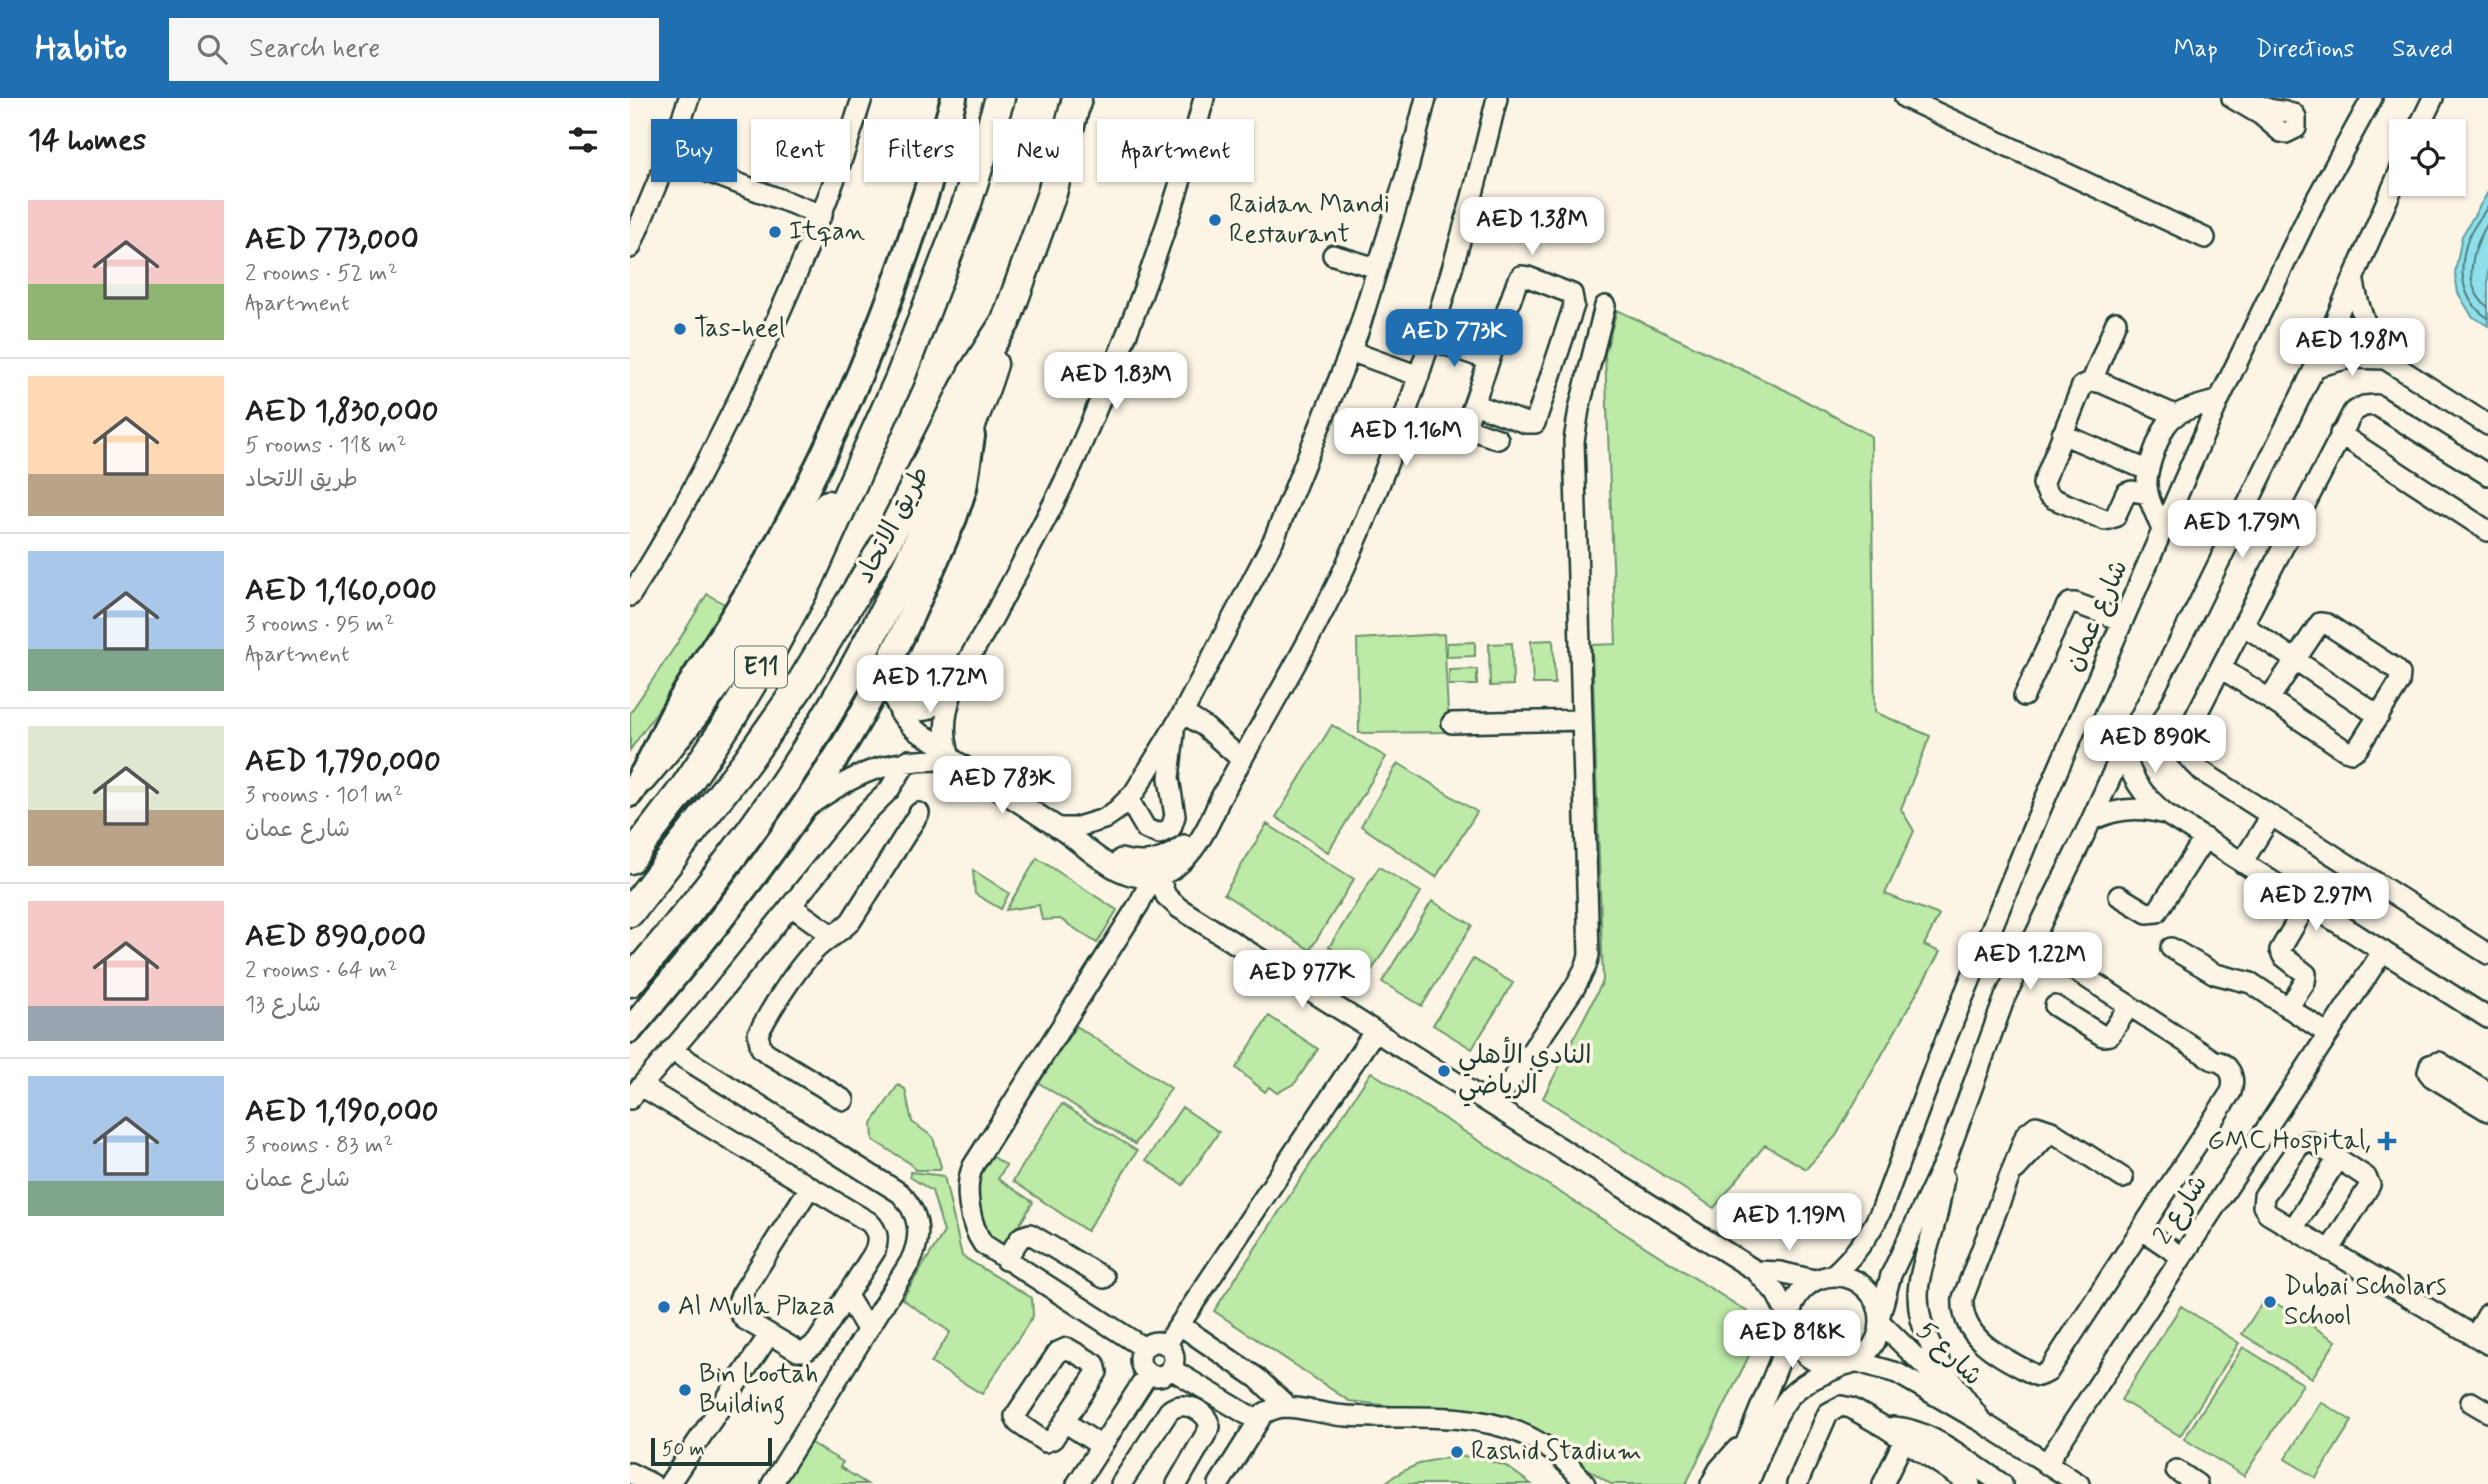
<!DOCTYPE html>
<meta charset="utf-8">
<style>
:root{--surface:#fff;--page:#f6f6f6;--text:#202124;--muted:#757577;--line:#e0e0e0;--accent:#1f6fb2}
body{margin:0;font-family:Mynerve,"Playpen Sans Arabic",sans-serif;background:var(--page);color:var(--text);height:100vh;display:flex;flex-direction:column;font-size:26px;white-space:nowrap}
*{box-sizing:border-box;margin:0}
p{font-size:23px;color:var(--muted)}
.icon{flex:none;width:38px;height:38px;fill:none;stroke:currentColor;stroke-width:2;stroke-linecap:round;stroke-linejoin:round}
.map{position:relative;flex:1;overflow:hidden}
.sheet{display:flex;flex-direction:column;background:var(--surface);width:630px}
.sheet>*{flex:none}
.hud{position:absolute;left:21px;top:21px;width:665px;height:63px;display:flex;gap:14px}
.controls{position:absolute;left:1759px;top:21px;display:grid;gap:14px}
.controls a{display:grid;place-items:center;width:77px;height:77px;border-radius:0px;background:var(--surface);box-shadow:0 2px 5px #0004;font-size:35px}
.scale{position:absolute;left:21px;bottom:18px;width:121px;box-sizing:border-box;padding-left:7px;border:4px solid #1f3d34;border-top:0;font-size:19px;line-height:24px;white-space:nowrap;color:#1f3d34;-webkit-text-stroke:5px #fcf5e5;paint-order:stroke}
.price{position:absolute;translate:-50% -60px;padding:0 16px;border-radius:14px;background:#fff;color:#222;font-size:23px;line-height:46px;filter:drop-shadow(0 2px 4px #0008)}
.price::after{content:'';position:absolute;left:50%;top:42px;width:21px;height:16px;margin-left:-10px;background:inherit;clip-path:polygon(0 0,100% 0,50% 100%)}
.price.on{background:var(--accent);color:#fff}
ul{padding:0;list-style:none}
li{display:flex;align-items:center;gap:21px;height:175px;padding:0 28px}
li+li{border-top:2px solid var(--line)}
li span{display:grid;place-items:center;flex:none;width:196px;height:140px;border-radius:0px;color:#555}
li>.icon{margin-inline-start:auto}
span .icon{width:84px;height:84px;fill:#fffc;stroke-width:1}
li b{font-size:30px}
h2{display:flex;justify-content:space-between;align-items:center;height:84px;padding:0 28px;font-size:30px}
.chip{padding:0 24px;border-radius:0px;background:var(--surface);box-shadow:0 2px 5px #0004;font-size:24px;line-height:63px}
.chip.on{background:var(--accent);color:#fff}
header{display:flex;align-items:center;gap:42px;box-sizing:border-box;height:98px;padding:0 35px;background:var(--accent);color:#fff}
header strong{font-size:33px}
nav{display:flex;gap:38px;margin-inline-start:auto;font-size:24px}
.search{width:490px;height:63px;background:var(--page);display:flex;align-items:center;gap:18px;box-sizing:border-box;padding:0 24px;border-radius:0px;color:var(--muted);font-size:26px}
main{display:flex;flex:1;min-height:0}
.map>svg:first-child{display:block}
</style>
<header>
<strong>Habito</strong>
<div class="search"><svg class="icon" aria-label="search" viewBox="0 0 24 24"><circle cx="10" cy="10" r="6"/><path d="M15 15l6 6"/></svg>Search here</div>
<nav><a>Map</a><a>Directions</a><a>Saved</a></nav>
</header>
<main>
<section class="sheet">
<h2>14 homes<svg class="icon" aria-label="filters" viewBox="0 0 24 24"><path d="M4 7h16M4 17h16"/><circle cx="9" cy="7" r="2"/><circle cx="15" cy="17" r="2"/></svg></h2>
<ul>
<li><span style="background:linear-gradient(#f6c9c9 60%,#8fb573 0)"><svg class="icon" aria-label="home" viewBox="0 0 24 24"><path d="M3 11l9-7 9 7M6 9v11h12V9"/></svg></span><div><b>AED 773,000</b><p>2 rooms · 52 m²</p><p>Apartment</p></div></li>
<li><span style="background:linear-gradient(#ffd9b3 70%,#b9a48a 0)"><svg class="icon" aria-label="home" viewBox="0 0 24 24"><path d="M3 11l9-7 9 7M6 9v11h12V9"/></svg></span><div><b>AED 1,830,000</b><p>5 rooms · 118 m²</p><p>طريق الاتحاد</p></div></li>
<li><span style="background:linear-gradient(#a9c7e8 70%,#7fa58c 0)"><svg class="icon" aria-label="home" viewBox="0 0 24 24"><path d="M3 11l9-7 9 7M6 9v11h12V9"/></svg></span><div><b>AED 1,160,000</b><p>3 rooms · 95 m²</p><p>Apartment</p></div></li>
<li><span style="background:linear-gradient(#dfe7d0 60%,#b9a48a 0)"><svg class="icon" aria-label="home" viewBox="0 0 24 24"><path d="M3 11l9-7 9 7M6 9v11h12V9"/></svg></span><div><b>AED 1,790,000</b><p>3 rooms · 101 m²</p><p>شارع عمان</p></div></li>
<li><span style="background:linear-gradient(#f6c9c9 75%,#9aa5b1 0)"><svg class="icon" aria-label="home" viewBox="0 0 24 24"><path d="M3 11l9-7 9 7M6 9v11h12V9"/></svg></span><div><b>AED 890,000</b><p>2 rooms · 64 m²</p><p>شارع 13</p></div></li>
<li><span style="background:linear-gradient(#a9c7e8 75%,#7fa58c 0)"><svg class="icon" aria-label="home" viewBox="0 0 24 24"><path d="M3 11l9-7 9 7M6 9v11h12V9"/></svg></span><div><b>AED 1,190,000</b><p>3 rooms · 83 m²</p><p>شارع عمان</p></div></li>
</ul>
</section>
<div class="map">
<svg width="1858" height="1386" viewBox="0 0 1858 1386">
<rect width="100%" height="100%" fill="#fcf5e5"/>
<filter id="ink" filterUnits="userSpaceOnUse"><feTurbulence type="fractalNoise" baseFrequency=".0143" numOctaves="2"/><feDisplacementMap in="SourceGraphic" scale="14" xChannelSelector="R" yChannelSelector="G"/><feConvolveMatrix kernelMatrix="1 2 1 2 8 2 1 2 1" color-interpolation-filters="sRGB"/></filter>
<g filter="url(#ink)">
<path fill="#bdeaa7" stroke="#6e946e" stroke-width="2" d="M987 212 1155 292 1241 338 1245 614 1300 638 1271 711 1284 733 1255 796 1309 817 1294 847 1310 854 1206 1038 1176 1071 1135 1047 1084 1110 913 1000 973 883 962 547 986 546 975 256Z
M77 496 96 507 51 579 0 652V615L46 547Z
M814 536 819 634 729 635 727 541Z
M923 542 925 586H903L901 543Z
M845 544V558L817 559V545Z
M882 545 883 587 860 588 859 546Z
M847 571V587H819V572Z
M702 627 756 659 698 754 646 719Z
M768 665 847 714 806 779 731 728Z
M637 726 724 781 680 852 594 796Z
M407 760 487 812 467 845 430 821 412 822 409 807 376 812Z
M749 769 791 794 740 875 699 849Z
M343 772 379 795 371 811 345 796Z
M802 803 842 827 792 908 752 884Z
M843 861 883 885 842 951 803 927Z
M639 918 688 951 665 985 647 995 639 989 635 994 606 970Z
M446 928 541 990 505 1046 409 985Z
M741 974 1135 1225 1056 1386H981L881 1322 719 1303 584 1213Z
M268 987 275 991 282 1024 303 1039 311 1069 310 1072H285L281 1066 243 1042 242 1025Z
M432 1006 507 1053 457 1133 383 1083Z
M552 1009 589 1034 553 1087 516 1062Z
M359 1056 376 1067 368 1081 403 1104 381 1141 374 1147 359 1139 354 1134 345 1091 349 1071Z
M280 1074 314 1078 332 1158 402 1200 403 1218 352 1296 301 1265 320 1234 272 1201 314 1134 302 1093 280 1079Z
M1636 1199 1706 1243 1682 1280 1612 1236Z
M1551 1208 1609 1245 1550 1338 1491 1302Z
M1613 1249 1673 1286 1614 1378 1554 1341Z
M1691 1304 1722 1323 1686 1380 1655 1361Z
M174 1341 213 1364 210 1369 237 1386H147Z
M845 1358 876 1368 901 1386H753C785 1362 806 1360 845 1358Z"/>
<path fill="#8fdfeb" stroke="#629ea2" stroke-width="2" d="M1858 94V228L1842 218 1828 195 1825 175 1832 138Z"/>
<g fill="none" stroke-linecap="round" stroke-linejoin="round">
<path stroke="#4c7e7d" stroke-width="2" d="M1858 108C1852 118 1842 130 1838 141 1828 171 1830 202 1858 220
M1858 125C1843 149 1830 188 1858 209"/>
<defs>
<path id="minor" d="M1275 0 1575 140
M1602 0 1631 17 1651 34 1656 35 1666 30V19L1663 15 1639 11 1611 0
M1787 33 1803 0
M38 59 192 117
M0 150 38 59 59 0
M703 157 747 170
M1724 184C1729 213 1738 237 1755 261L1858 327
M802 242 859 262
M720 253 789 278
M1685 269 1720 260 1755 261
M1462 283 1486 224
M844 306 896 325H905L944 207 942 196 898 179 891 178 887 184 838 322 840 331 868 341
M1432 336 1517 372
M1710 336 1858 433
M1858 377 1746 307 1734 308 1723 314 1559 631 1556 645V657L1573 674 1858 856
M1518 396 1502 393 1496 395 1485 419 1475 422 1424 401 1418 397 1413 386 1452 288 1462 283 1472 285 1545 317
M1533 434C1516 393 1510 389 1527 346 1532 334 1536 323 1548 316 1560 309 1576 306 1589 302
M0 498C41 435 75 369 108 302 157 204 200 105 232 0
M1690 525 1697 526 1766 571 1770 576 1769 585 1728 650 1722 654 1715 652 1639 601Z
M1613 527 1749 618
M257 566C260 592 265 617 288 634 299 641 317 647 321 660 359 685 396 709 433 733 452 746 469 763 490 773 543 798 573 743 589 703 631 625 678 549 715 469 782 318 829 160 867 0
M1591 570 1639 601
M1394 598 1436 509 1440 505H1445L1493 523
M270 615 296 612 320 597
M553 615 575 629 612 662
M822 625 952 622
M1494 650C1499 678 1513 698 1536 716L1858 920
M318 652C305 601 342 559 365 516 394 460 427 404 452 345 500 234 544 118 574 0
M499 702 516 731 529 736 541 730 545 718 539 680 544 635
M177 709C225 675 256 661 316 662L321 660
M1461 723C1485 710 1509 708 1535 716
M428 730H444L474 721 487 712 504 695 553 615 644 441 728 234 777 74 796 0
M491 761C515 768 535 763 554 747
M1612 765 1641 718
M528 777 536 798 549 810 1126 1173 1146 1195 1159 1220
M1489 798 1517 815 1527 814 1574 741
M161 808 203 838
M1541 850 1585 876 1621 885 1698 936
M1440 869 1583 962C1599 965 1606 978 1601 994L1418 1274 1408 1278 1403 1276C1372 1259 1330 1241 1333 1200L1396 1036 1406 1028 1421 1033 1493 1080
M1425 908 1473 938 1480 937 1499 908
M1658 910 1675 884 1676 876 1653 858 1650 852 1677 806
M41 952 270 1095C290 1116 293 1138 280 1164L142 1386
M11 988 239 1124C248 1133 249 1141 245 1153L187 1244 176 1253H168L114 1221 106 1210 111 1197 180 1089
M1858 994 1809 964 1800 967 1798 974 1802 979 1858 1013
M0 1001 79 909 235 716 259 692 278 662
M214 1002 137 955 131 950 128 936C140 912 165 873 183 854 194 842 209 835 221 823L289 715
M864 1008 945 889 956 868 959 857 944 343 949 311 975 208
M1386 1071 1421 1033
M1314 1080C1311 1096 1309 1112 1304 1128 1299 1147 1292 1166 1289 1185 1281 1239 1324 1283 1352 1324
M1663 1131 1708 1060
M1512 1132 1552 1159
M1699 1153 1740 1087 1736 1079 1686 1046 1677 1043 1669 1048 1634 1098 1633 1108 1638 1116 1858 1246
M375 1162 391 1139 400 1136 474 1180
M1126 1173 1150 1174 1184 1182
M1203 1177C1224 1158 1239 1139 1251 1113L1309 958 1409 715 1589 302 1682 109 1742 0
M1160 1223a45 45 0 1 1 90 0a45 45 0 1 1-90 0Z
M217 1198 237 1231
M1250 1217 1261 1177 1318 1056 1375 899 1461 723 1494 650 1562 519 1685 269 1771 70
M1250 1224 1326 1299
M550 1227 627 1280 658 1309
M1845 1238 1858 1216
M510 1261a17 17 0 1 1 34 0a17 17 0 1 1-34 0Z
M536 1247 744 934
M437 1250 465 1266 467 1274 423 1341 415 1344 388 1325 385 1318 428 1254Z
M514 1250 353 1146C340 1127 333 1090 343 1068L509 806 516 792 517 778
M1225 1263 1267 1275 1352 1324 1449 1386
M541 1271 628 1323
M1841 1304 1858 1314
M435 1324 471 1348
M1263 1329C1299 1330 1342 1366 1372 1386
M1416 1366 1753 853
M1546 1372 1567 1386
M0 1375 22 1386
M39 1386 139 1237
M447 1386 518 1276
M491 1386 539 1313C553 1301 577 1312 580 1329L547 1386
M589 1386 633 1316C640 1312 645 1310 653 1309 674 1309 696 1317 717 1318 773 1322 834 1312 888 1334 913 1344 939 1363 955 1386
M1081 1386 1089 1371 1107 1351
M1099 1386 1151 1260 1160 1230
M1118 1386C1128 1363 1145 1312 1162 1296 1175 1283 1194 1276 1210 1269
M1167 1386 1198 1315 1211 1308 1221 1310 1256 1330 1340 1386
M1253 1386 1274 1342"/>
<path id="major" d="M0 696C22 666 33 630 53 598 96 529 142 461 178 388 240 265 288 133 324 0
M0 932C75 843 148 752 210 653 256 580 290 498 324 420L334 390 342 338"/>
<path id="highway" d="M12 680C52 633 91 585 124 531 149 490 169 447 198 407
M0 761 55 689 100 622 141 553 179 482 270 280 336 108 370 0
M0 814 117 663 167 592 257 443 342 276 376 223 422 95 447 0
M0 884C47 829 93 773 135 713 199 623 252 523 298 423 322 371 346 321 363 266"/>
</defs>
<use href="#minor" stroke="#1f3d34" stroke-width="24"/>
<use href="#major" stroke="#1f3d34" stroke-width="30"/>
<use href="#highway" stroke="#1f3d34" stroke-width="33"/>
<use href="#minor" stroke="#fcf5e5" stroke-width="19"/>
<use href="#major" stroke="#fcf5e5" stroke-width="24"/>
<use href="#highway" stroke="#fcf5e5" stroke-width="28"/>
</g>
</g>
<g fill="#1f6fb2" stroke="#fcf5e5" stroke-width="2.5">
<circle cx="585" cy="122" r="7"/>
<circle cx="145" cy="134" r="7"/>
<circle cx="50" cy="231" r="7"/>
<circle cx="814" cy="973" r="7"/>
<path d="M1753.5 1032.5h7v7h7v7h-7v7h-7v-7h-7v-7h7z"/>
<circle cx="1640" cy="1204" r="7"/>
<circle cx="34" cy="1209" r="7"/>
<circle cx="55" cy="1292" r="7"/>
<circle cx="827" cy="1354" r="7"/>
</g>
<g text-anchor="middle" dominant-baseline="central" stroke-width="7" stroke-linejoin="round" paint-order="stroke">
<rect fill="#fcf5e5" stroke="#617469" stroke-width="2" x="105" y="548.5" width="52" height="41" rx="5"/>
<g font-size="24" font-weight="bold" fill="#1f3d34">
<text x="131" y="569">E11</text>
</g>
<g font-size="26" fill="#1f3d34" stroke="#fcf5e5" text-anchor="start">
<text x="599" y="107">Raidan Mandi<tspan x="599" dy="30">Restaurant</tspan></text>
<text x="159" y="134">Itqan</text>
<text x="64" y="231">Tas-heel</text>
<text x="828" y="958">النادي الأهلي<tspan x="828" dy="30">الرياضي</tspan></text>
<text x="1741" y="1043" text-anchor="end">GMC Hospital,</text>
<text x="1654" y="1189">Dubai Scholars<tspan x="1654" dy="30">School</tspan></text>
<text x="48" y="1209">Al Mulla Plaza</text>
<text x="69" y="1277">Bin Lootah<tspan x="69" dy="30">Building</tspan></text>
<text x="841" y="1354">Rashid Stadium</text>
</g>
<g font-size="26" fill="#1f3d34" stroke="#fcf5e5">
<text transform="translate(263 427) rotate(-62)">طريق الاتحاد</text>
<text transform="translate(1467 518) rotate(-66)">شارع عمان</text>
<text transform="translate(1551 1112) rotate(-57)">شارع 2</text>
<text transform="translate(1319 1256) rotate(44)">شارع 5</text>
</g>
</g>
</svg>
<div class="controls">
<a><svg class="icon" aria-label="locate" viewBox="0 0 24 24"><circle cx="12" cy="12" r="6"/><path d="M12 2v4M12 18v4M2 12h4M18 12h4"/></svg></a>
</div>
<div class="scale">50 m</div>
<b class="price" style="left:902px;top:159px">AED 1.38M</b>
<b class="price on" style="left:824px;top:271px">AED 773K</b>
<b class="price" style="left:1722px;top:280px">AED 1.98M</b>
<b class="price" style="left:486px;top:314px">AED 1.83M</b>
<b class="price" style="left:776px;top:370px">AED 1.16M</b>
<b class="price" style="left:1612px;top:462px">AED 1.79M</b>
<b class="price" style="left:300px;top:617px">AED 1.72M</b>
<b class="price" style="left:1525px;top:677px">AED 890K</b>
<b class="price" style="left:372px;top:718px">AED 783K</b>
<b class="price" style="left:1686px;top:835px">AED 2.97M</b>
<b class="price" style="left:1400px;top:894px">AED 1.22M</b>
<b class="price" style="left:672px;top:912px">AED 977K</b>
<b class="price" style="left:1159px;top:1155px">AED 1.19M</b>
<b class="price" style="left:1162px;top:1272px">AED 818K</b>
<div class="hud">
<a class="chip on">Buy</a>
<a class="chip">Rent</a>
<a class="chip">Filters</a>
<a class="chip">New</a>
<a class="chip">Apartment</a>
</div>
</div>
</main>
